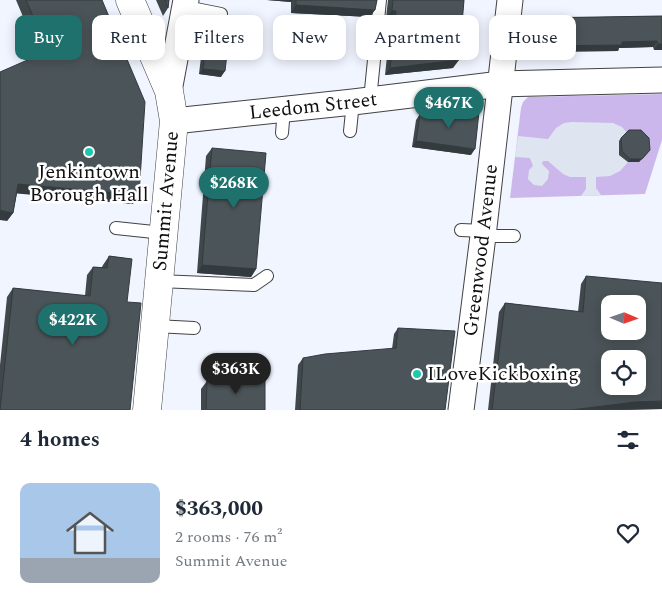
<!DOCTYPE html>
<meta charset="utf-8">
<style>
:root{--surface:#fff;--page:#f2f2f3;--text:#1f2937;--muted:#747a83;--accent:#1f716d}
body{margin:0;font-family:Spectral,serif;background:var(--page);color:var(--text);height:100vh;display:flex;flex-direction:column;font-size:19px;white-space:nowrap}
*{box-sizing:border-box;margin:0}
p{font-size:16px;color:var(--muted)}
.icon{flex:none;width:28px;height:28px;fill:none;stroke:currentColor;stroke-width:2;stroke-linecap:round;stroke-linejoin:round}
.map{position:relative;height:410px;overflow:hidden}
.side{display:flex;flex-direction:column;background:var(--surface);flex:1}
.side>*{flex:none}
.banner{position:absolute;left:15px;top:15px;width:632px;height:45px;display:flex;gap:10px}
.needle{width:32px;rotate:92deg}
.fabs{position:absolute;left:601px;top:295px;display:grid;gap:10px}
.fabs a{display:grid;place-items:center;width:45px;height:45px;border-radius:10px;background:var(--surface);box-shadow:0 2px 12px #0003;font-size:25px}
.price{position:absolute;translate:-50% -42px;padding:0 11px;border-radius:18px;background:var(--accent);color:#fff;font-size:16px;line-height:32px;filter:drop-shadow(0 1px 2px #0008)}
.price::after{content:'';position:absolute;left:50%;top:30px;width:15px;height:11px;margin-left:-8px;background:inherit;clip-path:polygon(0 0,100% 0,50% 100%)}
.price.current{background:#222;color:#fff}
ul{padding:0;list-style:none}
li{display:flex;align-items:center;gap:15px;height:125px;padding:0 20px}
li span{display:grid;place-items:center;flex:none;width:140px;height:100px;border-radius:10px;color:#555}
li>.icon{margin-inline-start:auto}
span .icon{width:60px;height:60px;fill:#fffc;stroke-width:1}
li b{font-size:21px}
h2{display:flex;justify-content:space-between;align-items:center;height:60px;padding:0 20px;font-size:21px}
.chip{padding:0 18px;border-radius:10px;background:var(--surface);box-shadow:0 2px 12px #0003;font-size:18px;line-height:45px}
.chip.current{background:var(--accent);color:#fff}
.map>svg:first-child{display:block}
</style>
<div class="map">
<svg width="662" height="410" viewBox="0 0 662 410">
<rect width="100%" height="100%" fill="#f1f5ff"/>
<path fill="#ccb7ec" d="M662 94V140L645 194 510 198 521 108 523 102 528 97Z"/>
<path fill="#dee5f1" d="M572 122 613 123 622 127 627 133 619 141V155L628 162 620 171 610 176 596 177V188L601 195 581 196 586 189V177H570L563 174 548 161H543L542 164 549 171 548 179 542 186 534 185 528 179 529 170 533 166 530 158 515 157 518 136 548 139 556 128 564 123Z"/>
<g fill="none" stroke-linecap="round" stroke-linejoin="round">
<defs>
<path id="service" d="M186 7 221 14
M370 100 380 0
M350 131 353 102
M282 133 284 109
M116 228 163 233
M461 230 484 231
M483 236H514
M159 281 254 285 267 276
M155 326 194 328"/>
<g id="minor">
<path d="M169 91 186 0"/>
<path id="s1" d="M174 121 353 102 501 84 662 80"/>
<path id="s2" d="M461 410 483 236 510 0"/>
</g>
<path id="tertiary" d="M130 0 169 91 174 121 147 410"/>
</defs>
<use href="#service" stroke="#424242" stroke-width="14"/>
<use href="#minor" stroke="#424242" stroke-width="27"/>
<use href="#tertiary" stroke="#424242" stroke-width="29"/>
<use href="#service" stroke="#fff" stroke-width="12"/>
<use href="#minor" stroke="#fff" stroke-width="25"/>
<use href="#tertiary" stroke="#fff" stroke-width="28"/>
</g>
<path fill="#40484c" d="M16 0H102L133 204 17 193 13 213 7 221 39 55Z
M156 0H169L168 8 163 16Z
M267 0H377L370 17 291 13V2Z
M388 0H464L453 68 385 75 391 19 386 18Z
M662 16V50H654L653 47 619 48 618 51 527 52 530 24 534 18Z
M208 25 221 77 199 74 204 31Z
M420 114 471 155 412 147 416 120Z
M621 138 650 150 639 162H628L619 155V141Z
M212 148 256 269 251 277 197 273 206 156Z
M109 256 132 259 0 410V365L7 297 13 288 85 296 87 275 93 267H102L103 265Z
M586 276 662 409 629 410H488L499 312 505 303 578 312 581 284Z
M398 328 445 410H295L298 365 303 358 392 349 394 334Z
M207 381 265 410H201V389Z"/>
<path fill="#343b3e" d="M267 0H293L291 2Z
M296 5 375 10 370 17 291 13Z
M392 11H396L391 19 386 18Z
M657 41 653 47 619 48 618 51 527 52 531 46Z
M658 44H662V50H654Z
M459 60 453 68 385 75 390 68Z
M203 69 225 71 221 77 199 74Z
M416 141 475 149 471 155 412 147Z
M650 150 639 162H628L630 159Z
M18 184 139 195 133 204 12 193Z
M0 210 13 213 7 221 0 220Z
M202 265 256 269 251 277 197 273Z
M662 401V409L571 410 635 402Z"/>
<path fill="#4b5458" stroke="#343b3e" fill-rule="evenodd" d="M26 0H102L145 102 139 195 18 184 13 213 0 210V72L48 51Z
M165 0H169L168 8Z
M296 0H377L375 10 296 5Z
M393 0H464L459 60 390 68 396 11H392Z
M662 16V44H658L657 41 622 42V45L531 46 534 18Z
M208 25 230 27 225 71 203 69Z
M479 112 475 149 416 141 420 114Z
M629 130H641L649 138 650 150 642 159H630L622 151 621 138Z
M212 148 266 153 256 269 202 265Z
M109 256 132 259 127 302 141 303 130 410H0L13 288 90 296 93 267 107 268Z
M586 276 662 283V401L635 402 571 410H492L505 303 583 312ZM610 304H638V331H610ZM610 359H638V386H610Z
M398 328 455 331 445 410H300L303 358 325 354 396 348Z
M265 379V410H206L207 381Z"/>
<g fill="#1ec8af" stroke="#fff" stroke-width="2">
<circle cx="89" cy="152" r="5"/>
<circle cx="417" cy="374" r="5"/>
</g>
<g text-anchor="middle" dominant-baseline="central" stroke-width="5" stroke-linejoin="round" paint-order="stroke">
<g font-size="20" fill="#0f0f0f" stroke="#fff">
<text stroke="none"><textPath href="#s1" startOffset="140">Leedom Street</textPath></text>
<text transform="translate(166 201) rotate(-85)">Summit Avenue</text>
<text stroke="none"><textPath href="#s2" startOffset="161">Greenwood Avenue</textPath></text>
</g>
<g font-size="20" fill="#0f0f0f" stroke="#fff">
<text x="89" y="172">Jenkintown<tspan x="89" dy="23">Borough Hall</tspan></text>
<text x="427" y="374" text-anchor="start">ILoveKickboxing</text>
</g>
</g>
</svg>
<div class="fabs">
<a><svg class="needle" viewBox="-14 -14 28 28"><path d="M0-13l5 13h-10z" fill="#e53935"/><path d="M0 13l5-13h-10z" fill="#747a83"/></svg></a>
<a><svg class="icon" aria-label="locate" viewBox="0 0 24 24"><circle cx="12" cy="12" r="6"/><path d="M12 2v4M12 18v4M2 12h4M18 12h4"/></svg></a>
</div>
<b class="price" style="left:449px;top:129px">$467K</b>
<b class="price" style="left:234px;top:209px">$268K</b>
<b class="price" style="left:73px;top:346px">$422K</b>
<b class="price current" style="left:236px;top:395px">$363K</b>
<div class="banner">
<a class="chip current">Buy</a>
<a class="chip">Rent</a>
<a class="chip">Filters</a>
<a class="chip">New</a>
<a class="chip">Apartment</a>
<a class="chip">House</a>
</div>
</div>
<section class="side">
<h2>4 homes<svg class="icon" aria-label="filters" viewBox="0 0 24 24"><path d="M4 7h16M4 17h16"/><circle cx="9" cy="7" r="2"/><circle cx="15" cy="17" r="2"/></svg></h2>
<ul>
<li><span style="background:linear-gradient(#a9c7e8 75%,#9aa5b1 0)"><svg class="icon" aria-label="home" viewBox="0 0 24 24"><path d="M3 11l9-7 9 7M6 9v11h12V9"/></svg></span><div><b>$363,000</b><p>2 rooms · 76 m²</p><p>Summit Avenue</p></div><svg class="icon" aria-label="heart" viewBox="0 0 24 24"><path d="M12 20l-8-8c-3-5 5-10 8-4 3-6 11-1 8 4z"/></svg></li>
</ul>
</section>
